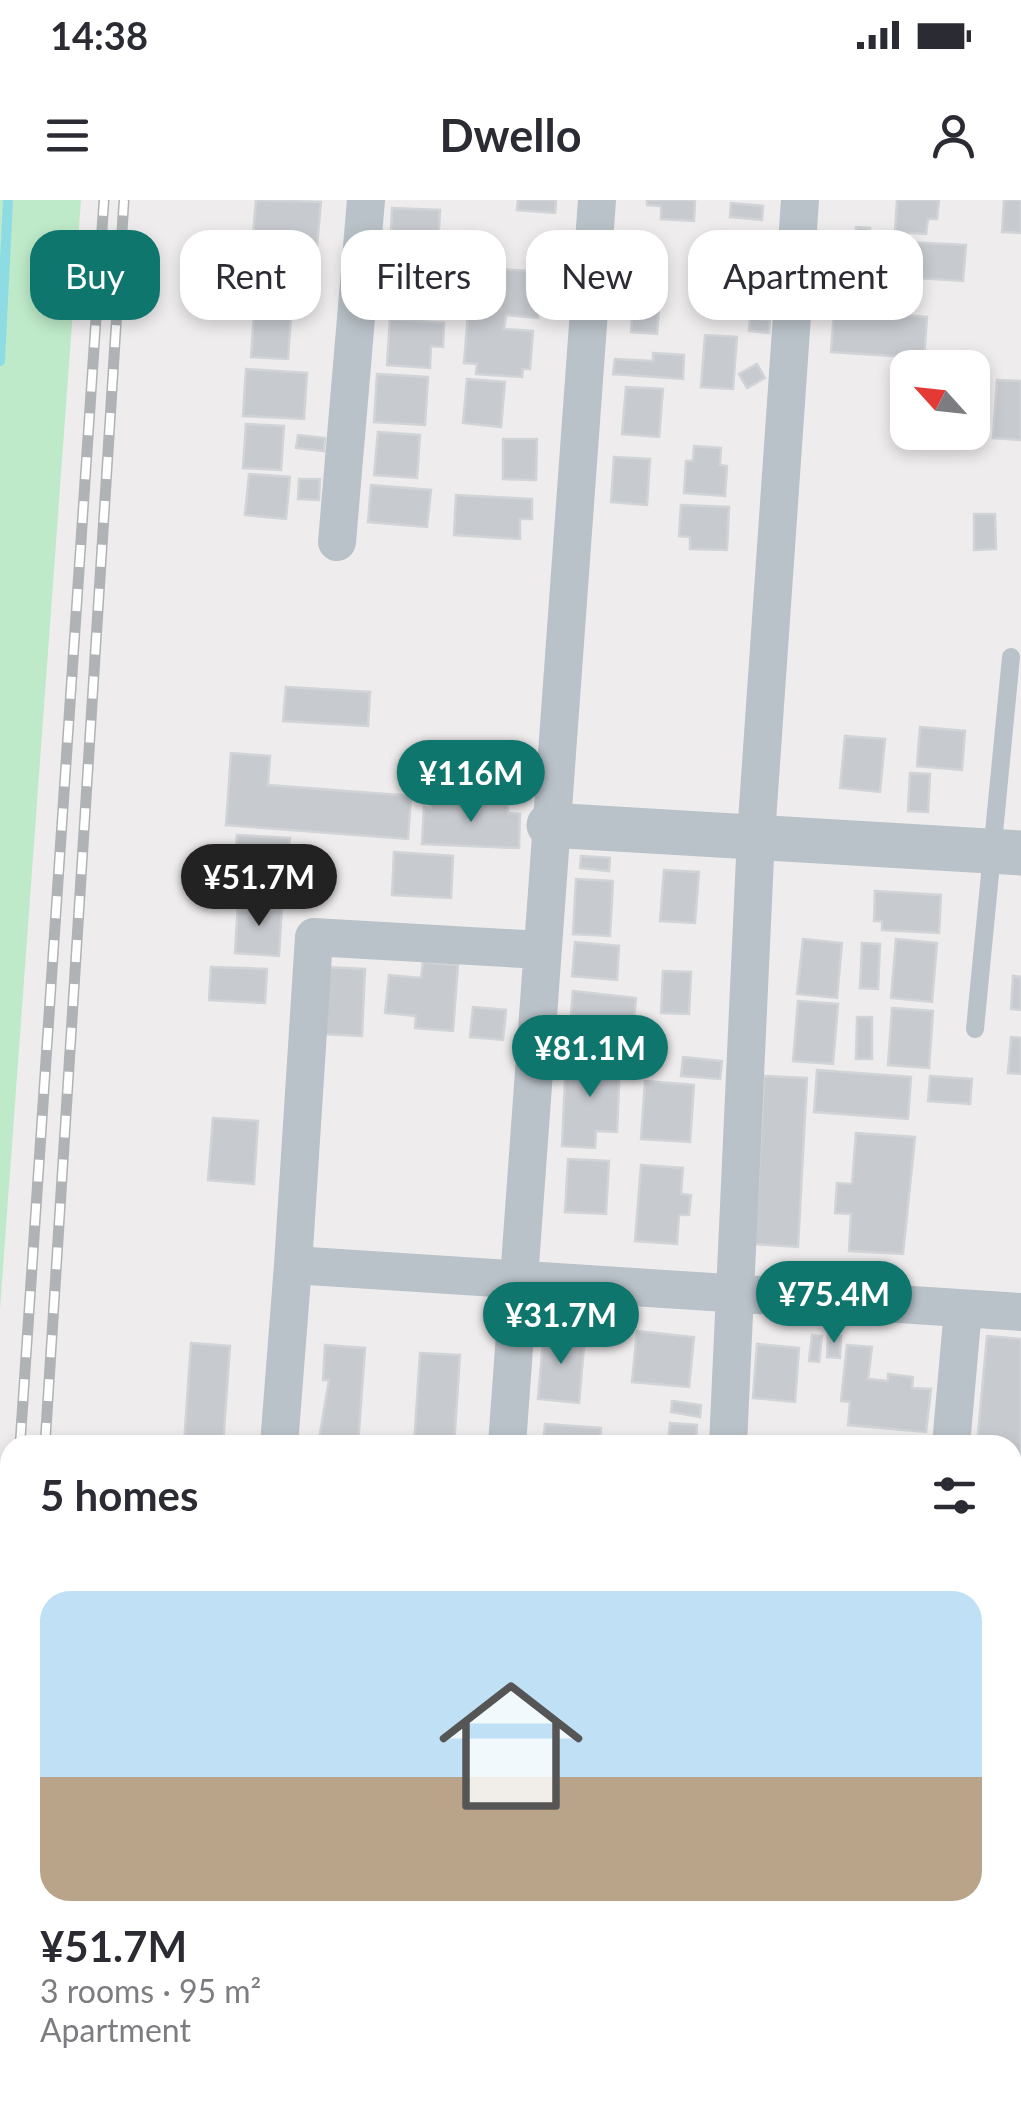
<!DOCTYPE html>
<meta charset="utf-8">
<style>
:root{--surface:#fff;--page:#f2f2f3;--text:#2b2b33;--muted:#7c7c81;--line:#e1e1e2;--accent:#0f766e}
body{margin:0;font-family:Lato,sans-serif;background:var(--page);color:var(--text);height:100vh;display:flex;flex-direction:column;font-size:38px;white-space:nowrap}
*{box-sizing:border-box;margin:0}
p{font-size:32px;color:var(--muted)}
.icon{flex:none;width:55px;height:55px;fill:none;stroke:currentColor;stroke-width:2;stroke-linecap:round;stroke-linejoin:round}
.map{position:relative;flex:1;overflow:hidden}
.drawer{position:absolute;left:0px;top:1235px;width:1022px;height:672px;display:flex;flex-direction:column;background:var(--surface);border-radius:30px 30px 0 0;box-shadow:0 5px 15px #0003}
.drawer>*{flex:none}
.banner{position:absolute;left:30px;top:30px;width:962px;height:90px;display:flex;gap:20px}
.needle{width:65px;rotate:297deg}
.controls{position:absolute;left:890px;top:150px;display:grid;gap:20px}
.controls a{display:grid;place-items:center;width:100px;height:100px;border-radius:20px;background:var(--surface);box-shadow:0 5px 15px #0003;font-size:50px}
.price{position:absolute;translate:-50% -85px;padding:0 22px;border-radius:35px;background:var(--accent);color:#fff;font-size:32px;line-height:65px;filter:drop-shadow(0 2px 5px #0008)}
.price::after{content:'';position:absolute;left:50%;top:60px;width:30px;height:22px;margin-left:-15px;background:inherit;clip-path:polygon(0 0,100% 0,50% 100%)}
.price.on{background:#222;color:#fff}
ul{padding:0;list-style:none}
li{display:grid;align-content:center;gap:20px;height:530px;padding:0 40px}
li+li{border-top:2px solid var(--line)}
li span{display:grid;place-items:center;height:310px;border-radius:30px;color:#555}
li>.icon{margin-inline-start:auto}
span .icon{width:180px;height:180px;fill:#fffc;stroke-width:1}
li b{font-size:42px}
h2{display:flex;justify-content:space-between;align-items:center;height:120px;padding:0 40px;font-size:42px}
.tag{padding:0 35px;border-radius:30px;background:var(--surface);box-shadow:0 5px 15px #0003;font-size:35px;line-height:90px}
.tag.on{background:var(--accent);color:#fff}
.status{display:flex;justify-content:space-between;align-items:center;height:70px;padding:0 50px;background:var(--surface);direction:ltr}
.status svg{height:28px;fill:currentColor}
header{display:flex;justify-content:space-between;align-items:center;height:130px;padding:0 40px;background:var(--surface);font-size:45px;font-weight:700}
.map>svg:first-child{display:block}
</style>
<div class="status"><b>14:38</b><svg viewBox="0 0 49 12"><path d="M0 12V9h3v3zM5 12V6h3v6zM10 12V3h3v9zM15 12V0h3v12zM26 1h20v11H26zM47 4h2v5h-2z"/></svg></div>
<header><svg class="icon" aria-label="menu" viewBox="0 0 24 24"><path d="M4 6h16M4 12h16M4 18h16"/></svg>Dwello<svg class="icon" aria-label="person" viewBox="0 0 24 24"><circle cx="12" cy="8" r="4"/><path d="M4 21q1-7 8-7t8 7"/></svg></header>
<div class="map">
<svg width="1021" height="1907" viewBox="0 0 1021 1907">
<rect width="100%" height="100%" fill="#efeced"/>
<path fill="#beeac9" d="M0 0H81L0 1109Z"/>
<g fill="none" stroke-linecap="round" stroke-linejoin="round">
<path stroke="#8edce3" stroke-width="10" d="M0 161 8 0"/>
</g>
<path fill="#c7cacf" stroke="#d1d4d7" stroke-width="2.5" d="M256 0 321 2 312 101 248 96Z
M518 0H556L555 13 517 10Z
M647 0H695L694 21 661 19V6L647 5Z
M897 0H939L937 19H928L926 34 895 32Z
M1004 0H1021V33L1002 32Z
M731 3 763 6 762 20 730 17Z
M392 8 440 10 438 54 390 52Z
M856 27 870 28 868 61 816 58 818 31 856 33Z
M725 35 771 39 768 75 722 71Z
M904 42 966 45 963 81 902 77Z
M483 68 529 71 528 81 541 82 538 118 506 115 504 129 533 131 530 169H523L522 177 476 174 477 164 464 163 471 76 482 77Z
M635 77 661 79 657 134 631 132Z
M726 82 764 86 761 115 723 111Z
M834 110 927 117 924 158 831 152Z
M254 114 291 116 288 159 251 157Z
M750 118 770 120 769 133 749 131Z
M390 119 444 123 443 147 431 146 430 168 387 165Z
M705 135 737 137 733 189 701 187Z
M653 153 684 155 683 179 613 174 615 159 653 161Z
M757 164 765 178 747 188 739 174Z
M246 169 307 173 304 219 243 216Z
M377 174 428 177 425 225 374 222Z
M467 179 505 182 501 227 463 223Z
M997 180 1021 181V240L993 238Z
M626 187 663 189 659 237 622 234Z
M246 224 284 226 281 270 243 268Z
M378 232 420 235 417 278 374 275Z
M298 235 325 238 324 251 296 248Z
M503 239H537L536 280 503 279Z
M694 246 721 248 720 265 727 266 725 296 684 293 686 261H693Z
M614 257 650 259 647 305 611 302Z
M249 274 290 277 286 319 245 315Z
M299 279H320L319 300 298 299Z
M371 285 431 290 427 327 368 322Z
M456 295 532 299V319H520V339L454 335Z
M681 305 729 307 727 350 690 349V337L679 336Z
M974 314H995L996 349 974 350Z
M286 487 370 492 368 526 283 521Z
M920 527 965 531 962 570 917 566Z
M845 536 885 539 880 592 840 588Z
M231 553 270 556 268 585 411 596 408 639 226 625Z
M910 573 930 574 928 612 908 611Z
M431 600 508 603V613L520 614 519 648 422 644 424 607 431 608Z
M237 635 290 638 288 672 235 669Z
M394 652 453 656 451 698 392 695Z
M581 656 610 658 609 671 580 668Z
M664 670 699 672 695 723 660 721Z
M576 679 613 681 610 736 573 734Z
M875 691 941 695 939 733 882 730V721H874Z
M238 703 282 705 279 756 235 753Z
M803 739 842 743 837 798 797 794Z
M896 739 937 743 932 802 891 798Z
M575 742 619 746 617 780 572 776Z
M862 743 880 744 878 789 860 788Z
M423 762 458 765 453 831 415 828 416 816 385 813 389 775 421 778Z
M211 767 267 769 265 803 209 800Z
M324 767 365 769 362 836 321 834Z
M663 771 691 772 689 814 661 813Z
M1013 776 1021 777V810L1011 809Z
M573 791 636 798 632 842 569 836Z
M798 801 838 804 833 864 793 861Z
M473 807 506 810 503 840 470 837Z
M892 808 933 811 929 868 888 865Z
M857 817H872V859H856Z
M1011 837 1021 838V874L1008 873Z
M683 857 722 861 720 879 681 876Z
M566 858 620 860 617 932 596 931 595 948 562 946Z
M817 870 911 877 908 919 814 912Z
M764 876 807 878 798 1047 755 1044Z
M930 876 972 879 970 904 928 901Z
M645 881 694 885 690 942 641 939Z
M213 918 258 921 254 984 208 980Z
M856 933 915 937 903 1054 849 1051 851 1014 835 1013 837 983 852 984Z
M568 959 609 961 606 1014 565 1012Z
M641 965 683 968 681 994 691 995 689 1015H679L677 1044 635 1041Z
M544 1131 585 1135 579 1203 538 1199Z
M637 1131 694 1137 689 1187 632 1182Z
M812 1135 822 1136 819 1162 809 1161Z
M828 1135 841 1136 840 1158 827 1157Z
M987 1136 1021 1139V1326L1012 1325V1245H977Z
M191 1143 230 1146 223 1245 184 1244Z
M757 1144 799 1148 795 1202 753 1198Z
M325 1145 365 1148 358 1245H318L329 1180H323Z
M847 1145 872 1147 868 1179 888 1181V1174L913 1177 912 1188 931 1189 926 1232 848 1225 850 1202 841 1201Z
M420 1153 460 1155 454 1245H414Z
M672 1201 701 1205 700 1217 671 1212Z
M670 1223 697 1225 696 1244 668 1242Z
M545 1224 601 1228 600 1245H543Z
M1012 1733H1020L1017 1775H1012Z
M354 1898H405L404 1907H353Z
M499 1898H554L553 1907H498Z
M580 1898H619V1907H579Z
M710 1898H746V1907L709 1904Z
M803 1898H839V1907H803Z
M964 1898H1000V1907H963Z"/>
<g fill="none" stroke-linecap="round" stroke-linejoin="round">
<path stroke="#b9c2c8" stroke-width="18" d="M975 829 1011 457"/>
<path stroke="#b9c2c8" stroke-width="38" d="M337 342 366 0
M293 1065 314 737 541 750
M279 1245 293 1065 1021 1112
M507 1245 597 0
M728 1245 756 636 800 0
M951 1245 963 1109
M1012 1489 1021 1490
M235 1907 236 1898
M463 1907V1898
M684 1907 685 1898"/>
<path stroke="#b9c2c8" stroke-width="45" d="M549 625 1021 653
M903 1907V1898"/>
<defs>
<path id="rail" d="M20 1245 104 0
M45 1245 124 0
M0 1547 10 1398
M4 1907 10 1808"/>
</defs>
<use href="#rail" stroke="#afb3b6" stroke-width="11"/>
<use href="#rail" stroke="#fff" stroke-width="8" stroke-dasharray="22" stroke-linecap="butt"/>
</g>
</svg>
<div class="controls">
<a><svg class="needle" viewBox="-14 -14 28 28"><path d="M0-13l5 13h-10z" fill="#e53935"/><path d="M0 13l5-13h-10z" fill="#7c7c81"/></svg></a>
</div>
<b class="price" style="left:471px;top:625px">¥116M</b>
<b class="price on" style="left:259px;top:729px">¥51.7M</b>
<b class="price" style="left:590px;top:900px">¥81.1M</b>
<b class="price" style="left:834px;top:1146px">¥75.4M</b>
<b class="price" style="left:561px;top:1167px">¥31.7M</b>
<div class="banner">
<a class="tag on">Buy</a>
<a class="tag">Rent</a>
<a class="tag">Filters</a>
<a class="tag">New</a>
<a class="tag">Apartment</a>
</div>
<section class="drawer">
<h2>5 homes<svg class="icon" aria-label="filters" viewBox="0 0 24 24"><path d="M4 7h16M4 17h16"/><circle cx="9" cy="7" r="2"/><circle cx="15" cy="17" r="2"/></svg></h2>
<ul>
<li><span style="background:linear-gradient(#bfe0f5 60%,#b9a48a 0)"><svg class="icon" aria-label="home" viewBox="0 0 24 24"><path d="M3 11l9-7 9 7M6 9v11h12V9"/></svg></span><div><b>¥51.7M</b><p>3 rooms · 95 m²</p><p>Apartment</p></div></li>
</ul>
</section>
</div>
